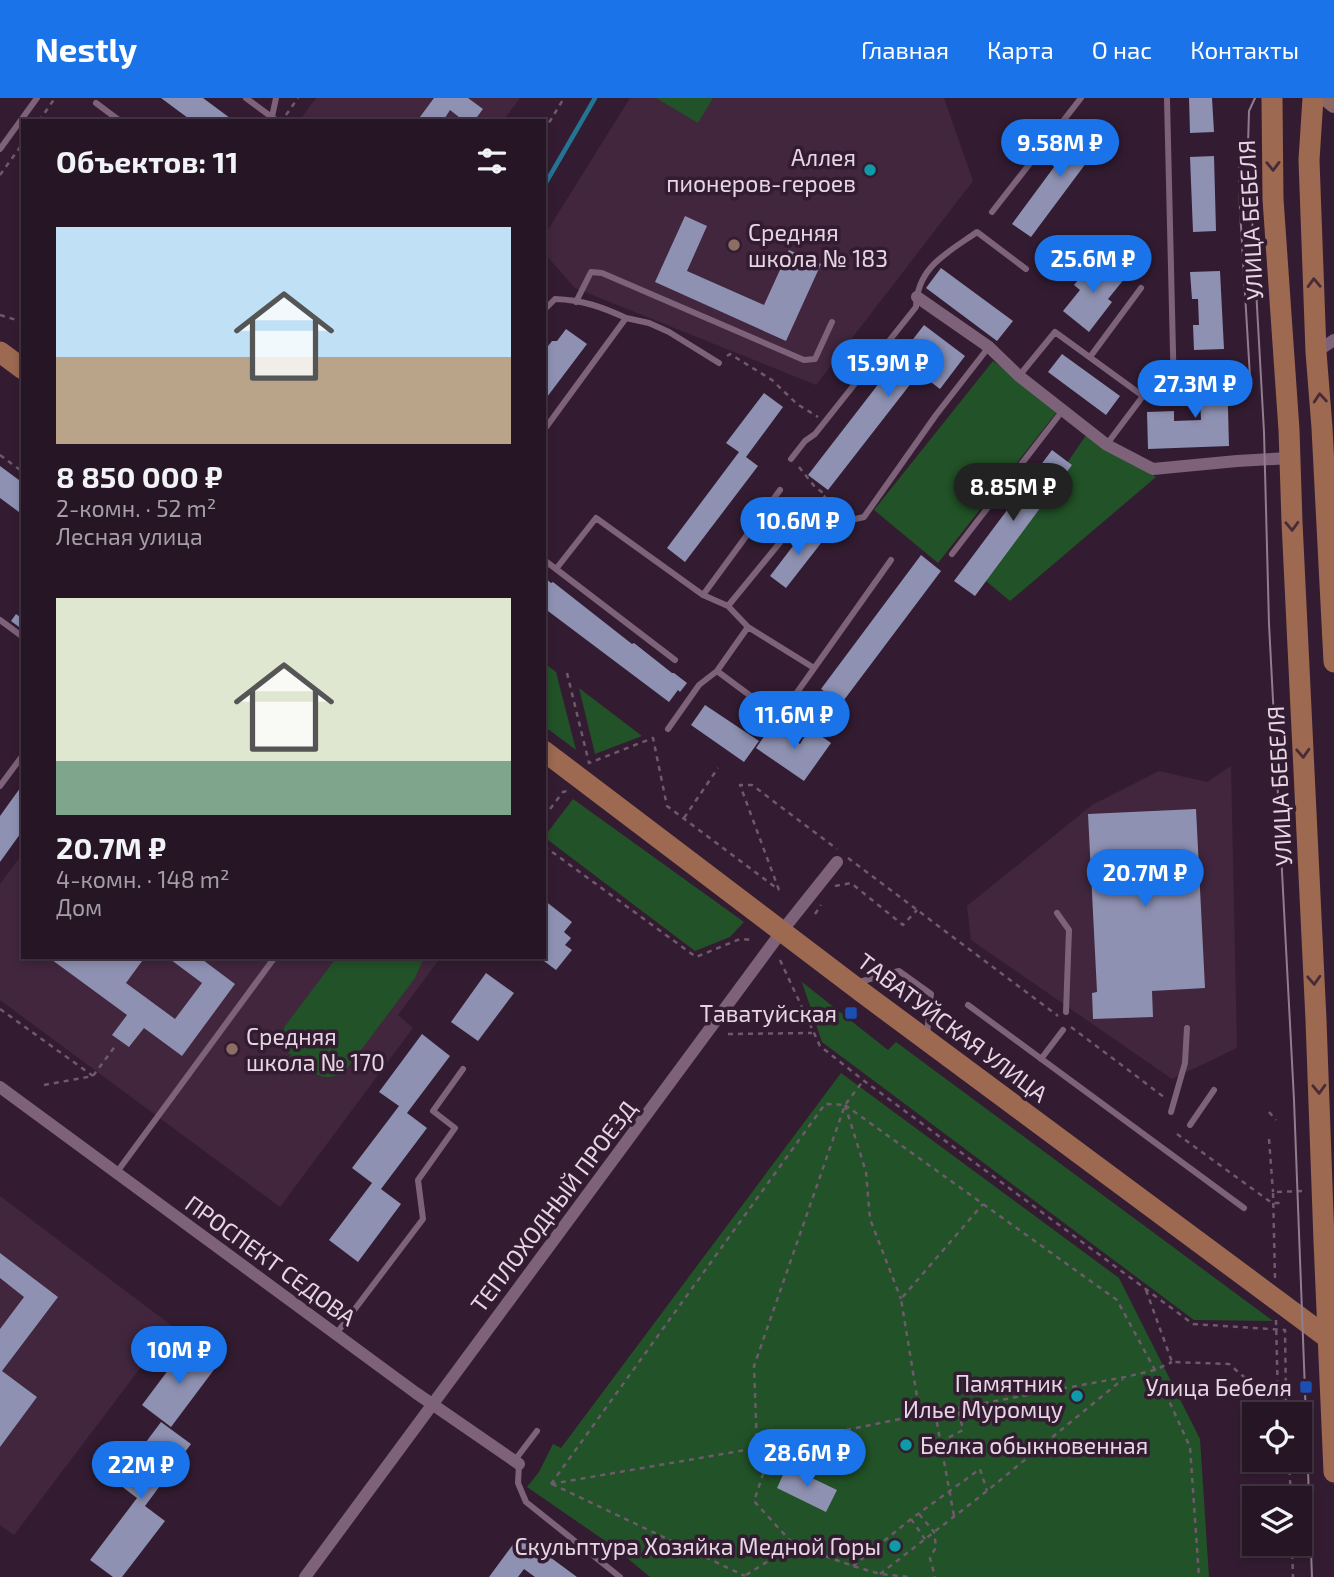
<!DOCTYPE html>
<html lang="ru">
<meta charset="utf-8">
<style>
:root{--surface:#261525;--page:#322232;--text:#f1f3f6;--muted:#a49fa7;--line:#423442;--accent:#1a73e8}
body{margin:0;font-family:"Exo 2",sans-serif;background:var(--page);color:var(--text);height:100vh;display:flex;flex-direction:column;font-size:26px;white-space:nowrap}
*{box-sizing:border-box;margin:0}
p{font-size:23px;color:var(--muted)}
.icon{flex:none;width:38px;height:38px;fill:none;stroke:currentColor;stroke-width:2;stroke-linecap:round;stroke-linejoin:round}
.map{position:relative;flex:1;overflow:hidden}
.details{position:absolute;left:21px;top:21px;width:525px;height:840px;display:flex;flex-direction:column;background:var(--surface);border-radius:0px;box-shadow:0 4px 10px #0003,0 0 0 2px var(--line)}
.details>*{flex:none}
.buttons{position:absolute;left:1242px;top:1304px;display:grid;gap:14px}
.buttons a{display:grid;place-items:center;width:70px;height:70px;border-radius:0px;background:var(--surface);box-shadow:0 4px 10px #0003,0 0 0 2px var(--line);font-size:35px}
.price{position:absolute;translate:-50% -60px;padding:0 16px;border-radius:24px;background:var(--accent);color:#fff;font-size:23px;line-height:46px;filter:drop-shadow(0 2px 4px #0008)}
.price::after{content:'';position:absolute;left:50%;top:42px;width:21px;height:16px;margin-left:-10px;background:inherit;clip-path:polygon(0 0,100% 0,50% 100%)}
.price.active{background:#222;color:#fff}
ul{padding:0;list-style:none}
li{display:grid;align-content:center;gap:14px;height:371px;padding:0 35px}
li span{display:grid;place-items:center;height:217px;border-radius:0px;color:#555}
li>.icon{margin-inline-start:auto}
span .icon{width:126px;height:126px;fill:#fffc;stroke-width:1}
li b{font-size:30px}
h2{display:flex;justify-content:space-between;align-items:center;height:84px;padding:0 35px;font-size:30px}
header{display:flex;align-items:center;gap:42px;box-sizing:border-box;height:98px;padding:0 35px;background:var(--accent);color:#fff}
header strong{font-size:33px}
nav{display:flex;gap:38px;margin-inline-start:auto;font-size:24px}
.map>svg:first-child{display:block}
</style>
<header>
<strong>Nestly</strong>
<nav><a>Главная</a><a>Карта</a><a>О нас</a><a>Контакты</a></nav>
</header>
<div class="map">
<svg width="1334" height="1479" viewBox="0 0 1334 1479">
<rect width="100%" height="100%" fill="#331c31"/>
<path fill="#41263e" d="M316 0H520L503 23H299Z
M630 0H944L973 83 816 287 575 190 544 155V138Z
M1231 668 1237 950 1172 981 971 842 967 808 1092 707 1159 673 1207 684Z
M23 755V859H441L398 917 413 930 280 1109 0 902V786Z
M0 1098 172 1228 14 1437 0 1427Z"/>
<path fill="#225227" d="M656 0H713L698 25Z
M993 263 1060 310 938 465 874 412Z
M1089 333 1156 379 1010 503 986 483Z
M544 565 556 574 576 652 544 628Z
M579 590 642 638 595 656Z
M573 701 744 824 730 839 695 853 544 739Z
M337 859H422L423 862 415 880 346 972C339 976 333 980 325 979 318 978 311 973 305 968 290 957 277 949 285 928Z
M802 884 888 952 896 944 1273 1223 1194 1222 822 944Z
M841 975 1119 1180 1200 1341 1209 1479H650L614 1449 527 1389 539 1374 553 1346 561 1350Z"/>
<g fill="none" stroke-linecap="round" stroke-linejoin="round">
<path stroke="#237593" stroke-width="4.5" d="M544 88 595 0"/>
</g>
<path fill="#8e91b2" d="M161 0H203L234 23H192Z
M434 0H468L483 11 474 23H464L450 12 443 23H417Z
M1189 0H1212L1214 34 1190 35Z
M1088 23 1107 37 1031 139 1012 126Z
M1214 58 1216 133 1193 134 1190 59Z
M685 118 707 128 687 173 764 207 789 152 821 166 786 243 655 184Z
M1095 161 1112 174 1114 171 1125 180 1108 201 1112 204 1089 234 1063 213 1080 192 1074 187Z
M941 170 1013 223 997 243 926 190Z
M1220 173 1224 251 1194 252 1193 227H1199L1198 201H1192L1190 174Z
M924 227 965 258 940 291 919 275 828 392 808 377Z
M566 231 587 246 544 303 545 252 552 243H557Z
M1062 256 1120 298 1106 317 1048 274Z
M1227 274 1229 348 1148 351 1147 314 1174 313V323L1201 322 1199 275Z
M764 295 783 309 746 359 758 368 685 464 667 450 739 354 726 345Z
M1052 352 1072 367 975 498 954 483Z
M0 368 23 385V417L0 400Z
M809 427 825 440 786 490 770 478Z
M921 457 941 473 841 606 821 591Z
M544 479 551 485 553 484 632 546 634 545 672 575H674L687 585 680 594 678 592 669 604 544 510Z
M16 516 23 521V532L11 523Z
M705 607 759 643 744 664 691 627Z
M772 627 800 646 810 630 831 645 804 683 756 650Z
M23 686V732L0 764V718Z
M1196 711 1205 890 1152 893 1153 919 1093 921 1092 895 1097 894 1088 716Z
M544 802 572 824 564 834 571 840 565 847 572 852 556 872 544 863Z
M48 859H145L126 885 175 921 202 885 167 859H199L235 886 182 958 144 930 129 949 112 937 127 917Z
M486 875 514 895 478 943 451 924Z
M422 936 450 958 407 1015 427 1030 381 1091 401 1106 358 1164 329 1142 372 1085 352 1070 399 1008 379 994Z
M0 1155 58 1199 2 1273 37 1299 0 1349V1231L24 1199 0 1180Z
M187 1247 216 1269 171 1329 142 1307Z
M161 1324 191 1346 145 1408 165 1423 122 1479H113L90 1462 137 1400 116 1384Z
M787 1368 837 1392 826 1414 777 1390Z
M520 1437 577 1479H535L524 1471 518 1479H489Z"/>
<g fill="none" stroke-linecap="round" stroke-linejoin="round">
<path stroke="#6e5a6c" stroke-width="2.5" stroke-dasharray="5 5" stroke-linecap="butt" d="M286 17 298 0
M39 23 55 0
M544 33 564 0
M0 77 23 45
M0 217 23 224
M727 258 730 256 772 282 797 306 818 319
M0 357 23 374
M799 369 815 389 826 397 817 408
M567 575 589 665 653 640 667 708 779 792
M544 719 563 694 567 693
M684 720 718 670
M544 748 696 859 740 841 752 842
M848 760 1058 918
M835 788 851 785 903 827 917 812
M779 792 740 687H752L837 751
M815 816 821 807
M780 862 820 948 863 982 1193 1226 1285 1232 1286 1303
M0 911 93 978
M1071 929 1164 999
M728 936 812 935
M44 987 93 978 116 947
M845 1007 1117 1202 1155 1272 1190 1349 1199 1479
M845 1007 866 1074 870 1121 901 1201
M1269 1014 1276 1022
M1177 1036 1272 1105H1283
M1269 1041 1273 1094
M1275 1180 1273 1094 1306 1093
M1146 1192 1172 1264 1229 1266 1272 1303H1286L1287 1316
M1276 1222 1278 1303
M935 1314 954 1418
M920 1317 901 1201 983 1106
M940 1344 963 1332 958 1310
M773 1347 754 1403 794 1447
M757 1350 754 1268 845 1007
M1289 1362 1291 1400
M551 1386 757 1350 920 1317 1125 1279 1155 1272 1172 1264
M551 1386 825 1006 845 1007 863 983
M552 1386 745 1478
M919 1416 934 1434 936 1449 930 1460 935 1479
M911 1421 925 1441
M1292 1446 1293 1479
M853 1468 911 1421 980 1371 987 1393
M880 1476 987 1393 1123 1281
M746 1477 794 1447 853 1468 880 1476 911 1479"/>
<path stroke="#7d627a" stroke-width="6" d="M246 0 277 23
M96 5 120 23
M272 19 276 0
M0 51 37 0
M992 114 1081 0
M576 204 591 174 602 175 804 262 815 261 832 224
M544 212 555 201C583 202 602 209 626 220L544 332
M626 220 649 225 669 234 719 265
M1090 259 1141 190
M1019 278 1055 234 1143 298 1107 346
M1143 298 1174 296 1167 1
M791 361 805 343 815 336 916 209C917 169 947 155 977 134L1026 171
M952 456 1063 312
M544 462 556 471 596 420 703 497 728 508 748 529 814 570
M556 471 675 562
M703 497 780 392
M728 508 800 420 811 416 847 423 864 419 936 317 988 250
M0 522 23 539
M717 573 760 605 793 600 891 462
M668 631 699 587 717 573 748 529
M0 688 23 657
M1057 815 1069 832 1066 914
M859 884 899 873 931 896 927 937
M968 907 1244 1110
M1041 961 1063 932
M1171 1014 1185 965 1187 930
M1190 1027 1214 992
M117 1074 275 859
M336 1236 423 1121 418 1082 455 1030 433 1013 463 971
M515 1362 537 1333
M519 1366 518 1385 526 1404 620 1479"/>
<path stroke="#7d627a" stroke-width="12" d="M917 199 989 249 1019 278 1107 347 1153 371 1237 363 1290 360
M1316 254 1334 242
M0 989 416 1295 519 1366
M305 1479 782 833 837 764"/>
<path stroke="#8d6666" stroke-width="18" d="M1327 0 1334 6"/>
<path stroke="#9d6951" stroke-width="21" d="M1272 0 1273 101 1289 332 1292 424 1316 922 1324 1143 1334 1374
M1313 0 1309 62 1316 254 1322 330 1334 564
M0 254 23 271
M544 653 863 895 1328 1240H1334"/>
<path stroke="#917d8f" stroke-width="2" d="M1255 0 1249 13 1248 47 1264 334 1269 526 1294 1002 1312 1479
M1239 69 1240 112 1250 279"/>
</g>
<defs><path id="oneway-chevron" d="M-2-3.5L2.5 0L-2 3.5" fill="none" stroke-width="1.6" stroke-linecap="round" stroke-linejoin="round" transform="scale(1.75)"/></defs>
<g stroke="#482b37">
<use href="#oneway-chevron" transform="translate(1273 68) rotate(89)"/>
<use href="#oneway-chevron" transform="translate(1314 185) rotate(-92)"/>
<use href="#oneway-chevron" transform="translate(1320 300) rotate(-95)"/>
<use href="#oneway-chevron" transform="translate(1292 428) rotate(88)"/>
<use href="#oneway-chevron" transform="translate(1303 655) rotate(87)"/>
<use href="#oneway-chevron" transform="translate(1314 882) rotate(87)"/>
<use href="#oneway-chevron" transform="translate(1319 991) rotate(88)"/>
</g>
<g fill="#0f9aa8" stroke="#331c31" stroke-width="2.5">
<circle cx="870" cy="72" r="7"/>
<circle cx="1077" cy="1298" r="7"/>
<circle cx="906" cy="1347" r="7"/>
<circle cx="895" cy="1448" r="7"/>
</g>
<g fill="#8d6e63" stroke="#331c31" stroke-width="2.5">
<circle cx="734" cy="147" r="7"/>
<circle cx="232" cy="951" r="7"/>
</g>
<g fill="#1a4fb4" stroke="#331c31" stroke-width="2.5">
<rect x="844" y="908" width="14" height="14" rx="3.5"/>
<rect x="1299" y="1282" width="14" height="14" rx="3.5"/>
</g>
<g text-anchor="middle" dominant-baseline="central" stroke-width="7" stroke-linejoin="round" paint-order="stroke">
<g font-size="23" fill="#e6d6e4" stroke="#331c31" text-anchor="end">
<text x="856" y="59">Аллея<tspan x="856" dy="26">пионеров-героев</tspan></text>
<text x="748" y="134" text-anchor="start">Средняя<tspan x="748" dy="26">школа № 183</tspan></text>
<text x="837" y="915">Таватуйская</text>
<text x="246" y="938" text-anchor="start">Средняя<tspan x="246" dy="26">школа № 170</tspan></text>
<text x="1063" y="1285">Памятник<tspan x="1063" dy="26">Илье Муромцу</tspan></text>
<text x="1292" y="1289">Улица Бебеля</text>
<text x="920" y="1347" text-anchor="start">Белка обыкновенная</text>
<text x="881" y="1448">Скульптура Хозяйка Медной Горы</text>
</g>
<g font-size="23" fill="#e6d6e4" stroke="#331c31">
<text transform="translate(1250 122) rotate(-93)">УЛИЦА БЕБЕЛЯ</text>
<text transform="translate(1279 688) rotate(-93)">УЛИЦА БЕБЕЛЯ</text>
<text transform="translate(953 929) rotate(37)">ТАВАТУЙСКАЯ УЛИЦА</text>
<text transform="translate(553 1108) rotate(-53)">ТЕПЛОХОДНЫЙ ПРОЕЗД</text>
<text transform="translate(271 1162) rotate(36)">ПРОСПЕКТ СЕДОВА</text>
</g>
</g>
</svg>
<div class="buttons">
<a><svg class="icon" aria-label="locate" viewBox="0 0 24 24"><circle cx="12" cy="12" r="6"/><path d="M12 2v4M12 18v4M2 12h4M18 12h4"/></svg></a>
<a><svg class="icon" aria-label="layers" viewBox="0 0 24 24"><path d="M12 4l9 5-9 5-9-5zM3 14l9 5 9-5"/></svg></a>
</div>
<b class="price" style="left:1060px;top:81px">9.58M ₽</b>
<b class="price" style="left:1093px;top:197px">25.6M ₽</b>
<b class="price" style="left:888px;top:301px">15.9M ₽</b>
<b class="price" style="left:1195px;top:322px">27.3M ₽</b>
<b class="price active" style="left:1013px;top:425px">8.85M ₽</b>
<b class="price" style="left:798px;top:459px">10.6M ₽</b>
<b class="price" style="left:794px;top:653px">11.6M ₽</b>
<b class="price" style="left:1145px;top:811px">20.7M ₽</b>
<b class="price" style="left:179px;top:1288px">10M ₽</b>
<b class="price" style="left:807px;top:1391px">28.6M ₽</b>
<b class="price" style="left:141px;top:1403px">22M ₽</b>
<section class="details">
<h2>Объектов: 11<svg class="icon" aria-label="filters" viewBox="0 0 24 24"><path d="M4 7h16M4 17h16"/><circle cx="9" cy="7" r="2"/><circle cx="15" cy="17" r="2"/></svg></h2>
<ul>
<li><span style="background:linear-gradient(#bfe0f5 60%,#b9a48a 0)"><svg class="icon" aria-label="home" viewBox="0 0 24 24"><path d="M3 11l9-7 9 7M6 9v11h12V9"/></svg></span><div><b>8 850 000 ₽</b><p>2-комн. · 52 m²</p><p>Лесная улица</p></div></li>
<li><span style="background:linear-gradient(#dfe7d0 75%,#7fa58c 0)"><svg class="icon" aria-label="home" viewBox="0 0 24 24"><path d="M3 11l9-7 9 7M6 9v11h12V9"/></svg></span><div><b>20.7M ₽</b><p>4-комн. · 148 m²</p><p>Дом</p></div></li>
</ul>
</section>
</div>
